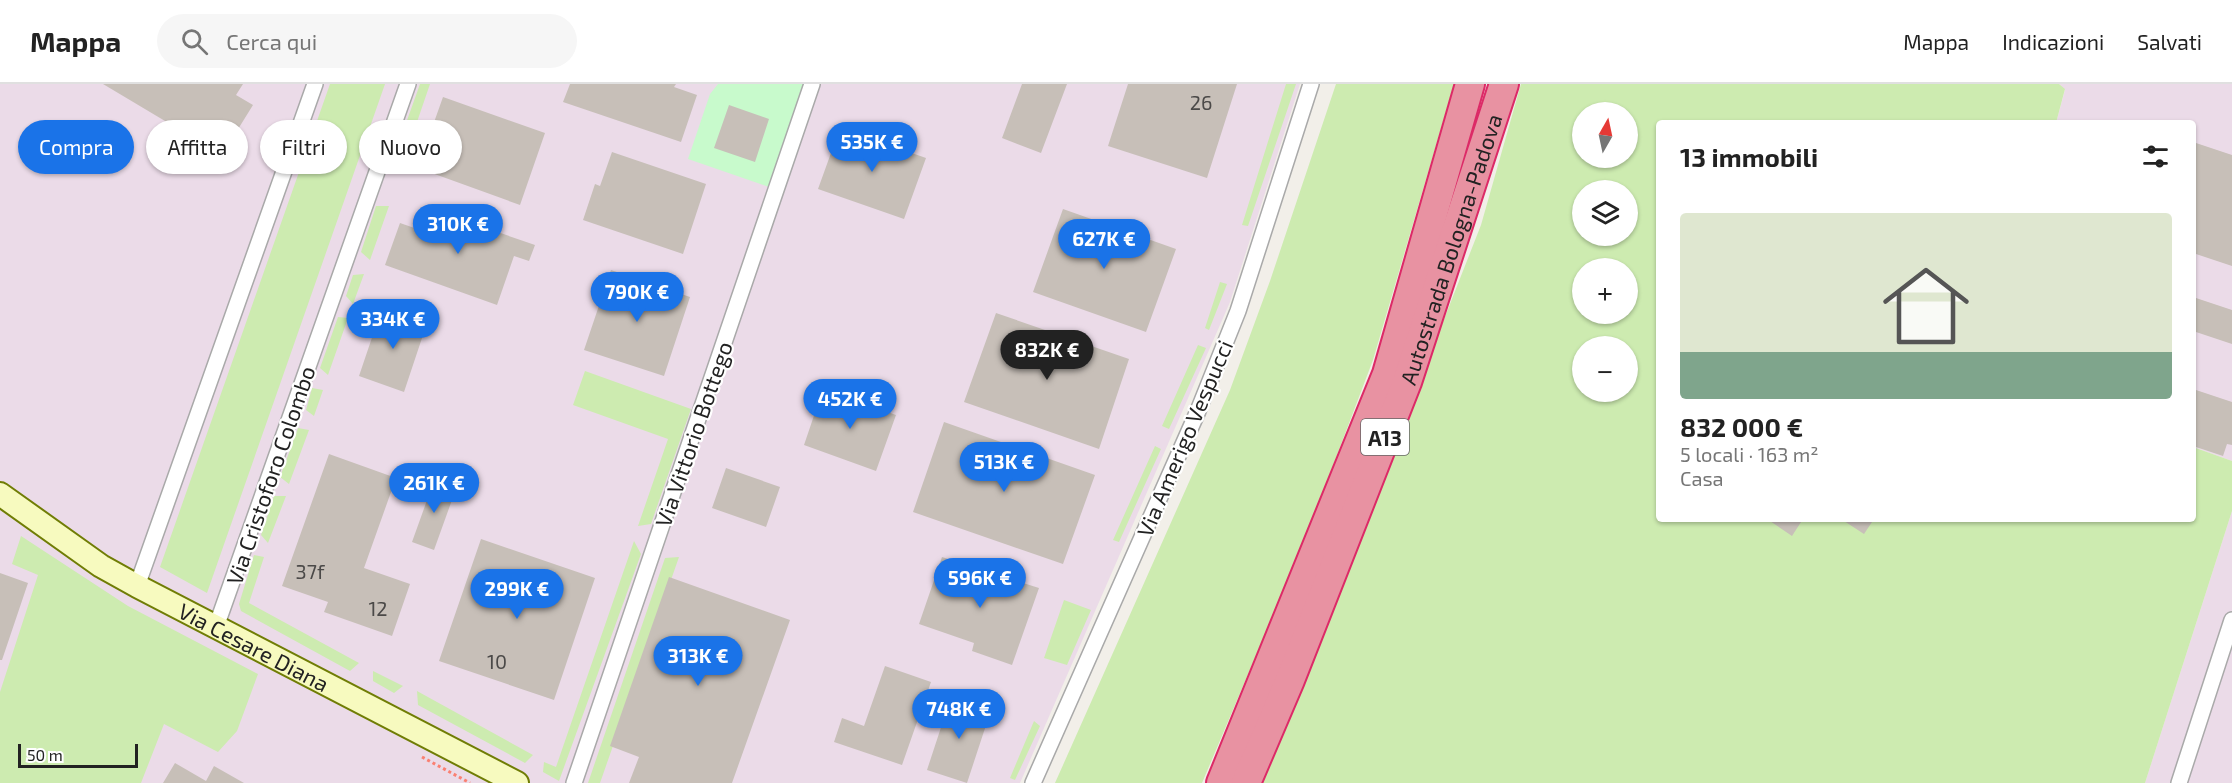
<!DOCTYPE html>
<html lang="it">
<meta charset="utf-8">
<style>
:root{--surface:#fff;--page:#f6f6f6;--text:#222;--muted:#767676;--line:#e0e0e0;--accent:#1a73e8}
body{margin:0;font-family:"Exo 2",sans-serif;background:var(--page);color:var(--text);height:100vh;display:flex;flex-direction:column;font-size:22px;white-space:nowrap}
*{box-sizing:border-box;margin:0}
p{font-size:20px;color:var(--muted)}
.icon{flex:none;width:33px;height:33px;fill:none;stroke:currentColor;stroke-width:2;stroke-linecap:round;stroke-linejoin:round}
.map{position:relative;flex:1;overflow:hidden}
.details{position:absolute;left:1656px;top:36px;width:540px;height:402px;display:flex;flex-direction:column;background:var(--surface);border-radius:6px;box-shadow:0 2px 4px #0004}
.details>*{flex:none}
.top-card{position:absolute;left:18px;top:36px;width:570px;height:54px;display:flex;gap:12px}
.needle{width:39px;rotate:9deg}
.buttons{position:absolute;left:1572px;top:18px;display:grid;gap:12px}
.buttons a{display:grid;place-items:center;width:66px;height:66px;border-radius:50%;background:var(--surface);box-shadow:0 2px 4px #0004;font-size:30px}
.scale{position:absolute;left:18px;bottom:15px;width:120px;box-sizing:border-box;padding-left:6px;border:3px solid #222;border-top:0;font-size:16px;line-height:21px;white-space:nowrap;color:#222;-webkit-text-stroke:4px #fff;paint-order:stroke}
.price{position:absolute;translate:-50% -51px;padding:0 14px;border-radius:21px;background:var(--accent);color:#fff;font-size:20px;line-height:39px;filter:drop-shadow(0 2px 3px #0008)}
.price::after{content:'';position:absolute;left:50%;top:36px;width:18px;height:14px;margin-left:-9px;background:inherit;clip-path:polygon(0 0,100% 0,50% 100%)}
.price.active{background:#222;color:#fff}
ul{padding:0;list-style:none}
li{display:grid;align-content:center;gap:12px;height:318px;padding:0 24px}
li span{display:grid;place-items:center;height:186px;border-radius:6px;color:#555}
li>.icon{margin-inline-start:auto}
span .icon{width:108px;height:108px;fill:#fffc;stroke-width:1}
li b{font-size:26px}
h2{display:flex;justify-content:space-between;align-items:center;height:72px;padding:0 24px;font-size:26px}
.tag{padding:0 21px;border-radius:27px;background:var(--surface);box-shadow:0 2px 4px #0004;font-size:21px;line-height:54px}
.tag.active{background:var(--accent);color:#fff}
header{display:flex;align-items:center;gap:36px;box-sizing:border-box;height:84px;padding:0 30px;background:var(--surface);border-bottom:2px solid var(--line)}
header strong{font-size:28px}
nav{display:flex;gap:33px;margin-inline-start:auto;font-size:21px}
.search{width:420px;height:54px;background:var(--page);display:flex;align-items:center;gap:15px;box-sizing:border-box;padding:0 21px;border-radius:33px;color:var(--muted);font-size:22px}
.map>svg:first-child{display:block}
</style>
<header>
<strong>Mappa</strong>
<div class="search"><svg class="icon" aria-label="search" viewBox="0 0 24 24"><circle cx="10" cy="10" r="6"/><path d="M15 15l6 6"/></svg>Cerca qui</div>
<nav><a>Mappa</a><a>Indicazioni</a><a>Salvati</a></nav>
</header>
<div class="map">
<svg width="2232" height="699" viewBox="0 0 2232 699">
<rect width="100%" height="100%" fill="#f2efe9"/>
<path fill="#ebdbe8" d="M0 0H1300L1230 218 1020 699H100L0 645Z
M2059 0H2232V377L2193 363V39H2056L2065 6Z
M2232 427V699H2145Z"/>
<path fill="#cdebb0" fill-rule="evenodd" d="M330 0H385L207 509 160 483Z
M420 0H430L405 73 395 70Z
M1286 0H1296L1248 142 1242 141Z
M1336 0H1454L1373 276 1304 458 1202 699H1055L1230 306 1270 197Z
M1521 0H2059L2065 5 2056 39H1659V435H2193V363L2232 377V427L2145 699H1262L1481 141ZM1582 28H1628V74H1582ZM1582 106H1628V152H1582ZM1582 184H1628V230H1582ZM1582 262H1628V308H1582Z
M376 122H389L370 176 361 168Z
M364 190 353 220 346 212 353 191Z
M1220 198 1227 200 1209 246 1205 244Z
M338 233 348 234 328 291 320 284Z
M1198 261 1206 264 1169 345 1162 342Z
M585 287 691 325 651 440 638 442 668 355 573 321Z
M312 304 323 306 314 332 306 326Z
M298 344 309 346 289 400 280 393Z
M1155 362 1161 365 1119 458 1113 456Z
M274 412H286L268 459 261 451Z
M21 452 128 522 258 590 237 647 218 668 164 640 141 699H0V608L38 491 12 480Z
M634 457 641 470 559 697 543 688 544 678 556 683Z
M254 471 264 473 249 519 359 579 350 587 241 527 239 520Z
M679 473 600 699H588L665 474Z
M1064 516 1091 526 1067 581 1044 574Z
M373 587 403 602 394 609 373 597Z
M417 607 533 671 525 679 418 621Z
M1034 637 1040 642 1015 696 1010 694Z"/>
<path fill="#c8facc" d="M718 0H804L769 103 688 75 710 10Z"/>
<path fill="#c7bfb8" d="M103 0H243L236 11 253 21 222 71Z
M570 0H676L674 3 697 11 681 58 563 18Z
M1022 0H1067L1041 69 1002 54Z
M1128 0H1237L1207 94 1108 62Z
M443 13 545 49 520 121 418 84 422 72 416 70 422 55 427 58Z
M729 21 769 35 755 78 714 64Z
M840 44 926 74 904 135 818 105Z
M2193 58 2232 71V182L2193 169Z
M612 68 706 100 683 170 583 136 595 100 600 102Z
M431 125 535 161 529 177 514 172 497 221 385 181 400 139 423 147Z
M1063 125 1176 165 1146 248 1033 208Z
M611 186 690 213 664 292 584 266Z
M2193 213 2232 226V260L2193 247Z
M382 224 427 239 404 308 359 292Z
M996 229 1129 275 1099 365 964 318Z
M823 305 896 331 876 387 804 361Z
M2193 305 2232 318V361L2227 360 2223 372 2193 362Z
M944 338 1095 391 1063 480 913 428Z
M329 370 396 394 364 484 410 500 392 552 324 528 328 518 282 502Z
M726 384 780 403 766 443 712 424Z
M435 394 457 402 434 466 412 458Z
M1767 435H1803L1792 452Z
M1841 435H1874L1864 450Z
M481 455 595 494 554 616 439 577Z
M942 473 1039 504 1012 581 972 567 974 559 919 540Z
M0 489 28 499 2 576H0Z
M669 493 790 536 732 699H629L639 673 610 662Z
M885 582 931 598 902 681 834 658 842 634 864 642Z
M951 613 991 626 967 699 927 686Z
M175 679 206 697 214 682 244 699H163Z"/>
<g fill="none" stroke-linecap="round" stroke-linejoin="round">
<defs>
<path id="minor" d="M137 502 315 0
M216 543 408 0
M574 699 812 0
M1033 699 1198 327 1238 227 1311 0
M2179 699 2232 536"/>
<g id="secondary">
<path id="s1" d="M0 410 101 482 137 502 517 699"/>
</g>
<g id="motorway">
<path d="M1221 699 1387 290 1470 0"/>
<path id="s2" d="M1246 699 1290 596 1407 298 1504 0"/>
</g>
</defs>
<use href="#minor" stroke="#a9a9a9" stroke-width="18"/>
<use href="#secondary" stroke="#707d05" stroke-width="26"/>
<use href="#motorway" stroke="#dc2a67" stroke-width="32"/>
<path stroke="#fa8072" stroke-width="3" stroke-dasharray="3 3" stroke-linecap="butt" d="M422 673 470 699"/>
<use href="#minor" stroke="#fff" stroke-width="15"/>
<use href="#secondary" stroke="#f7fabf" stroke-width="22"/>
<use href="#motorway" stroke="#e892a2" stroke-width="28"/>
</g>
<g text-anchor="middle" dominant-baseline="central" stroke-width="4.5" stroke-linejoin="round" paint-order="stroke">
<g font-size="20" fill="#4b4948">
<text x="1201" y="18">26</text>
<text x="310" y="487">37f</text>
<text x="378" y="524">12</text>
<text x="497" y="577">10</text>
</g>
<rect fill="#fff" stroke="#646464" stroke-width="1.5" x="1361" y="335" width="48" height="36" rx="4.5"/>
<g font-size="21" font-weight="bold" fill="#222">
<text x="1385" y="353">A13</text>
</g>
<g font-size="22" fill="#222" stroke="#fff">
<text stroke="none"><textPath href="#s2" startOffset="572">Autostrada Bologna-Padova</textPath></text>
<text transform="translate(693 350) rotate(-71)">Via Vittorio Bottego</text>
<text transform="translate(1184 354) rotate(-67)">Via Amerigo Vespucci</text>
<text transform="translate(270 391) rotate(-71)">Via Cristoforo Colombo</text>
<text stroke="none"><textPath href="#s1" startOffset="297">Via Cesare Diana</textPath></text>
</g>
</g>
</svg>
<div class="buttons">
<a><svg class="needle" viewBox="-14 -14 28 28"><path d="M0-13l5 13h-10z" fill="#e53935"/><path d="M0 13l5-13h-10z" fill="#767676"/></svg></a>
<a><svg class="icon" aria-label="layers" viewBox="0 0 24 24"><path d="M12 4l9 5-9 5-9-5zM3 14l9 5 9-5"/></svg></a>
<a>+</a>
<a>−</a>
</div>
<div class="scale">50 m</div>
<b class="price" style="left:872px;top:89px">535K €</b>
<b class="price" style="left:458px;top:171px">310K €</b>
<b class="price" style="left:1104px;top:186px">627K €</b>
<b class="price" style="left:637px;top:239px">790K €</b>
<b class="price" style="left:393px;top:266px">334K €</b>
<b class="price active" style="left:1047px;top:297px">832K €</b>
<b class="price" style="left:850px;top:346px">452K €</b>
<b class="price" style="left:1004px;top:409px">513K €</b>
<b class="price" style="left:434px;top:430px">261K €</b>
<b class="price" style="left:980px;top:525px">596K €</b>
<b class="price" style="left:517px;top:536px">299K €</b>
<b class="price" style="left:698px;top:603px">313K €</b>
<b class="price" style="left:959px;top:656px">748K €</b>
<div class="top-card">
<a class="tag active">Compra</a>
<a class="tag">Affitta</a>
<a class="tag">Filtri</a>
<a class="tag">Nuovo</a>
</div>
<section class="details">
<h2>13 immobili<svg class="icon" aria-label="filters" viewBox="0 0 24 24"><path d="M4 7h16M4 17h16"/><circle cx="9" cy="7" r="2"/><circle cx="15" cy="17" r="2"/></svg></h2>
<ul>
<li><span style="background:linear-gradient(#dfe7d0 75%,#7fa58c 0)"><svg class="icon" aria-label="home" viewBox="0 0 24 24"><path d="M3 11l9-7 9 7M6 9v11h12V9"/></svg></span><div><b>832 000 €</b><p>5 locali · 163 m²</p><p>Casa</p></div></li>
</ul>
</section>
</div>
